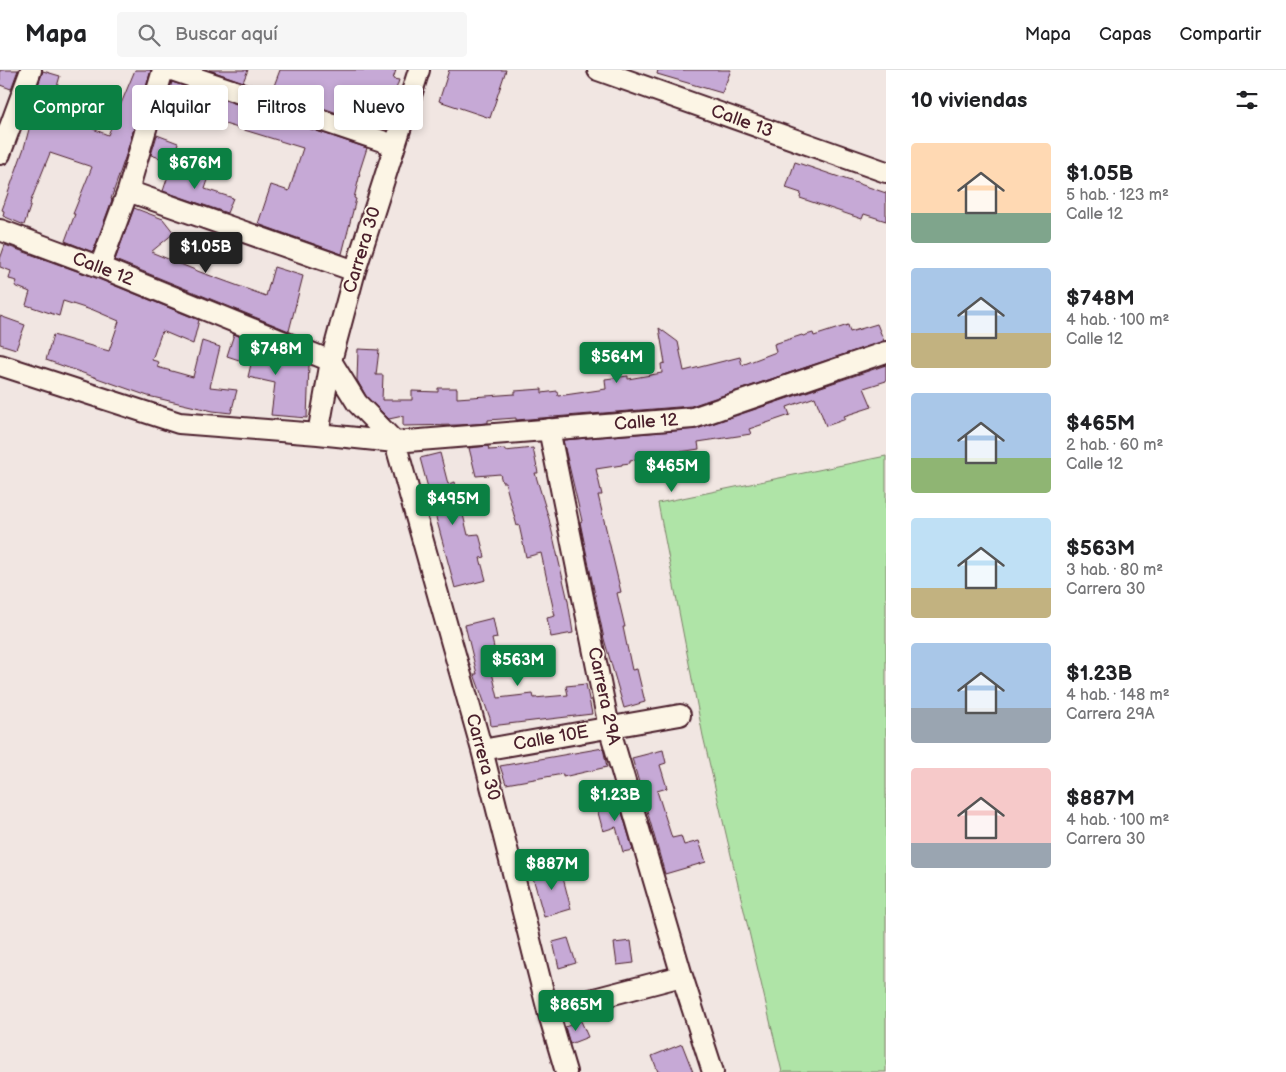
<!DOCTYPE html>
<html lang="es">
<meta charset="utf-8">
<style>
:root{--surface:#fff;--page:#f6f6f6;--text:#202124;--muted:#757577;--line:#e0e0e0;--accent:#0b8043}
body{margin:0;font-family:"Balsamiq Sans",sans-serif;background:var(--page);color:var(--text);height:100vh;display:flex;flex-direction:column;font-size:19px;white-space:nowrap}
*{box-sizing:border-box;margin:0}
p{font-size:16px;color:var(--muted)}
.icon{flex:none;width:28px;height:28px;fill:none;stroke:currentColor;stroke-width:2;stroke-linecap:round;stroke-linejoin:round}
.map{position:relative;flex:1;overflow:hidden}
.panel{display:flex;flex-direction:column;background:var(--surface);width:400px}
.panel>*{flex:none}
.guide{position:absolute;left:15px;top:15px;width:475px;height:45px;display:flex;gap:10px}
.price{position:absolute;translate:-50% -42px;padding:0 11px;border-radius:5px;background:var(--accent);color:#fff;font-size:16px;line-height:32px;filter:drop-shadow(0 1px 2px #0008)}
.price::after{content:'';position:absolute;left:50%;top:30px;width:15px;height:11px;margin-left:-8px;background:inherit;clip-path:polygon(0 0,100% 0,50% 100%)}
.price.on{background:#222;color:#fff}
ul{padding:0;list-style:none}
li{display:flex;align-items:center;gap:15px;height:125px;padding:0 25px}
li span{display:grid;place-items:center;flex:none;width:140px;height:100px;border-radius:5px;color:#555}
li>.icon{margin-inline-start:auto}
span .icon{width:60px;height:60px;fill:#fffc;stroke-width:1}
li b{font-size:21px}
h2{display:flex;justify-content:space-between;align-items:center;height:60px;padding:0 25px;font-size:21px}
.chip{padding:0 18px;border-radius:5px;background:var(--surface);box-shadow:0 2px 8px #0003;font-size:18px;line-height:45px}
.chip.on{background:var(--accent);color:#fff}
header{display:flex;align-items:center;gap:30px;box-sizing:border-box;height:70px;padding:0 25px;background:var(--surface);border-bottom:1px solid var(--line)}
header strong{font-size:24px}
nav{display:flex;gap:28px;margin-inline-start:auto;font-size:18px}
.search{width:350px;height:45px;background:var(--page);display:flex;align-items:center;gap:12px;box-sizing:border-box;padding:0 18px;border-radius:5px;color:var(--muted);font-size:19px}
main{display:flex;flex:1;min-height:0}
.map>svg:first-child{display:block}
</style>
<header>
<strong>Mapa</strong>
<div class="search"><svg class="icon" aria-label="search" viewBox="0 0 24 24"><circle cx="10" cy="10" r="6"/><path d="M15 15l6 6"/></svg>Buscar aquí</div>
<nav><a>Mapa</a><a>Capas</a><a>Compartir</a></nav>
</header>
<main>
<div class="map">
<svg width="886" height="1002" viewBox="0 0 886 1002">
<rect width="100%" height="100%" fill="#f1e6e2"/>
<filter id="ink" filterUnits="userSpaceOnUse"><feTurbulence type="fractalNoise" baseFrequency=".02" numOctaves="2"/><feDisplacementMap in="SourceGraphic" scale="10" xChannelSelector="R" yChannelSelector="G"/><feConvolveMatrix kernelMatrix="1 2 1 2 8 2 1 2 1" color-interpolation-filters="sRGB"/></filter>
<g filter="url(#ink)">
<path fill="#afe4a7" stroke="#7c8269" d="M886 386V1002H782L703 666 658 433Z"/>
<path fill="#c6a9d6" stroke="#4a1f2b" d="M0 0H18L11 19 0 15Z
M135 0H151L126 85 111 129 112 130 93 182 65 171 75 144H73L92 97 50 83 30 133 31 134 24 155 3 146 4 141 2 140 24 78 37 29 34 27 43 1 60 6 56 20 69 24 61 46 108 65Z
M209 0H248L243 12Z
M280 0H396L393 9 399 10 391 35 385 33 376 56 272 21Z
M449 0H506L490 48 439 31Z
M658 0H731L722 23 657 4Z
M172 12 367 78 359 103 360 104 354 128 356 129 342 184 258 154 271 115 289 121 303 78 189 43 188 45 164 38Z
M157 65 178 73 172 92 151 85Z
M795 92 886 123V151L864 144 862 149 800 128 801 123 786 118Z
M171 97 208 110 205 119 233 128 227 143 163 121Z
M134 138 163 149 174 163 151 182 200 202 266 226 274 197 303 206 289 261 115 190Z
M5 175 96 208 199 250 193 274 162 261 152 290 159 292 157 297 193 307 202 271 220 277 210 317 237 320 231 343 213 341 148 326 46 290 53 265 109 281 119 251 91 239V240L63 231 59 246 26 235 30 222 15 216 17 211 9 209 11 201 0 197V189Z
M0 246 25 255 16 279 0 274Z
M877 254 884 271 691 336 516 350V348L488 350V353L459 355 403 356V346L389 349 366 326 357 310 358 279 379 280 376 305H383L382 330H412V321L438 322V318H457V328L515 324V321L542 319V323L557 321 558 326 606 319 605 309 628 306V309L662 303 661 294 665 293 659 258 678 272 684 301 740 287 742 295 776 282 774 274 802 265 803 266 813 263 814 266 848 255 850 262Z
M234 264 309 295 307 348 271 345 275 313 248 307 251 294 227 286Z
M886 295V311L864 318 872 337 844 346 846 349 826 356 815 327 787 337 790 345 749 359 751 364 698 372 699 379 630 390V393L622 394V395L596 399 602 425H598L621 522 617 523 625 557H623L632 600 637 599 645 632 624 638 604 569 580 452 582 451 563 370 697 359Z
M488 376 489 380 505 379V381L533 378 538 403H535L549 449 568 531 573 563 551 567 547 548 555 546 541 483 526 487 519 455 517 456 505 412H502L500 404 476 406 469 378Z
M440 383 448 414 455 412 468 465 479 464 485 487 480 488 486 510 455 518 420 388Z
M493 548 497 568 492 569 497 591 490 594 498 628 533 624 534 628 568 625 566 616 586 614 592 644 491 656 490 648 474 604H477L465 555Z
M603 678 607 697 563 707V704L506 714 500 696Z
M663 680 666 693 660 695 667 718 657 721 672 768 681 766 684 775 699 771 706 792 665 804 632 688Z
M618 729 633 780 623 782 616 757 603 761 596 735Z
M560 796 571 839 544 847 532 804Z
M568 868 576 893 559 898 553 872Z
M631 871 634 893 617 895 614 873Z
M581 951 588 967 570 974 565 957Z
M682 974 693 1002H658L652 986Z"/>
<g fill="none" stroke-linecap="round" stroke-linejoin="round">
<defs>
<path id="minor" d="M172 0 394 75
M598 0 886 102
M0 84 31 0
M128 121 355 201
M0 160 100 197 331 291 357 333 395 372 482 680 548 941 566 1002
M100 197 128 121 163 0
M0 295 179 353 318 364 395 372 693 348 886 282
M549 359 609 657 682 906 713 1002
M318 364 331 291 355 201 419 0
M482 680 680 645
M548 941 682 906"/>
</defs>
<use href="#minor" stroke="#4a1f2b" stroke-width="24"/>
<use href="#minor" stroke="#fcf5e5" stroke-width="20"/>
</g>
</g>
<g text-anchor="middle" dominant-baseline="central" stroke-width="4" stroke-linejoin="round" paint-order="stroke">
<g font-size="18" fill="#4a1f2b" stroke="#fcf5e5">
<text transform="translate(742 51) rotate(20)">Calle 13</text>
<text transform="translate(362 180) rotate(-73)">Carrera 30</text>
<text transform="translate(103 199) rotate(21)">Calle 12</text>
<text transform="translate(646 352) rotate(-4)">Calle 12</text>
<text transform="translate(604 626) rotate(78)">Carrera 29A</text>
<text transform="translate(551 668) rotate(-10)">Calle 10E</text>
<text transform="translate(483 687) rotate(75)">Carrera 30</text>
</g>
</g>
</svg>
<b class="price" style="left:195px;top:120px">$676M</b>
<b class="price on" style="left:206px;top:204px">$1.05B</b>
<b class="price" style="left:276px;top:306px">$748M</b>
<b class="price" style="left:617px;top:314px">$564M</b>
<b class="price" style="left:672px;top:423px">$465M</b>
<b class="price" style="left:453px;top:456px">$495M</b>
<b class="price" style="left:518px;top:617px">$563M</b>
<b class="price" style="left:615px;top:752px">$1.23B</b>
<b class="price" style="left:552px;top:821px">$887M</b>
<b class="price" style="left:576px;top:962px">$865M</b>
<div class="guide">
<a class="chip on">Comprar</a>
<a class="chip">Alquilar</a>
<a class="chip">Filtros</a>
<a class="chip">Nuevo</a>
</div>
</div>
<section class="panel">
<h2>10 viviendas<svg class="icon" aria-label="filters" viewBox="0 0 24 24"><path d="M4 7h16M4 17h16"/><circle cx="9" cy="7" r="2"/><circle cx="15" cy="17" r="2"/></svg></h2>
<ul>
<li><span style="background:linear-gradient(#ffd9b3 70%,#7fa58c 0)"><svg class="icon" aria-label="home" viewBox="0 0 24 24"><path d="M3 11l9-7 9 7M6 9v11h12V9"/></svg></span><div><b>$1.05B</b><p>5 hab. · 123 m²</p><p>Calle 12</p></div></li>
<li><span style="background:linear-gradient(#a9c7e8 65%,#c2b280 0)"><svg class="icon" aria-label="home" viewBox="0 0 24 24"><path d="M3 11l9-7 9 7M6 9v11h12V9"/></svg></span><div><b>$748M</b><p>4 hab. · 100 m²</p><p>Calle 12</p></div></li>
<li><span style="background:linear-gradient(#a9c7e8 65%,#8fb573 0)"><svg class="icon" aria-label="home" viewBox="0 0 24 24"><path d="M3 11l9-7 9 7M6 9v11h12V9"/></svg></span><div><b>$465M</b><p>2 hab. · 60 m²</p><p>Calle 12</p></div></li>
<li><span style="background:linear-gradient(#bfe0f5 70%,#c2b280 0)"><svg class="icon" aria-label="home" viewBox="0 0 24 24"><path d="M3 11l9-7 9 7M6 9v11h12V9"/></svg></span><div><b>$563M</b><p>3 hab. · 80 m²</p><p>Carrera 30</p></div></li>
<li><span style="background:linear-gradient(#a9c7e8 65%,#9aa5b1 0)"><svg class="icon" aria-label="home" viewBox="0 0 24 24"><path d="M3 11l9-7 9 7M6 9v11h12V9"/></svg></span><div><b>$1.23B</b><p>4 hab. · 148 m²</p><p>Carrera 29A</p></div></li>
<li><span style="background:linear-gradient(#f6c9c9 75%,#9aa5b1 0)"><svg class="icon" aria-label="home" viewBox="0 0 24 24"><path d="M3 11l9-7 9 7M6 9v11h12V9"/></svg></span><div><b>$887M</b><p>4 hab. · 100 m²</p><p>Carrera 30</p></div></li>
</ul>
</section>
</main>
